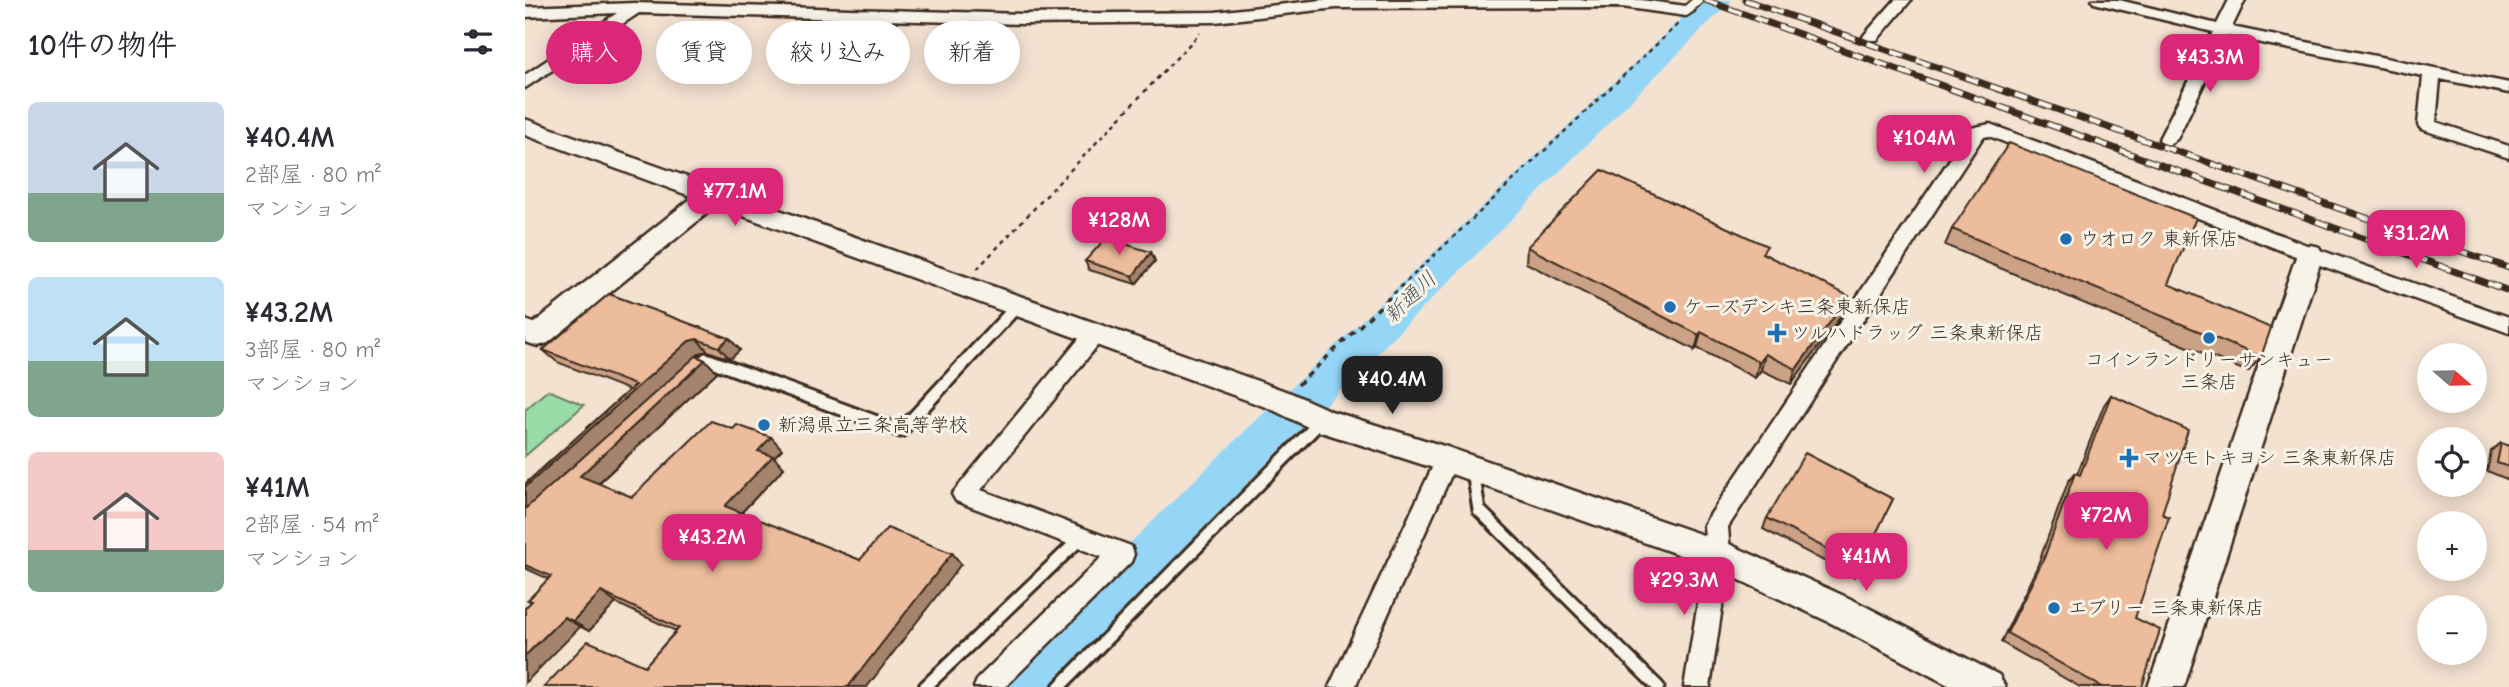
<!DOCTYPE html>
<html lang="ja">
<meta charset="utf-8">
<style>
:root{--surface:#fff;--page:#f7f7f7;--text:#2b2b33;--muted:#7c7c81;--accent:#db2777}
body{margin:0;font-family:"Comic Neue","Klee One",sans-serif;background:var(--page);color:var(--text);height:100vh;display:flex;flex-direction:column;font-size:26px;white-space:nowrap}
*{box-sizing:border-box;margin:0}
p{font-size:23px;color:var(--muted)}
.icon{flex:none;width:38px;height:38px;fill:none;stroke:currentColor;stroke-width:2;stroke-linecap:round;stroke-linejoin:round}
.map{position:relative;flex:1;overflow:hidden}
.sheet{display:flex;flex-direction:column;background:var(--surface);width:525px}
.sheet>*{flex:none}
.hud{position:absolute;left:21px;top:21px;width:665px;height:63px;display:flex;gap:14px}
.needle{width:46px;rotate:110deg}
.controls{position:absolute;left:1892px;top:343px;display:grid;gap:14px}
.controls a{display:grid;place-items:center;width:70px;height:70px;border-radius:50%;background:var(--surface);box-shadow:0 4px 18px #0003;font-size:35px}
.price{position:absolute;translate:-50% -60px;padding:0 16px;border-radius:14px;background:var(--accent);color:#fff;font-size:23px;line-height:46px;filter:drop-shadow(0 2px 4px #0008)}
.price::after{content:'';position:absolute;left:50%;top:42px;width:21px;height:16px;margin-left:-10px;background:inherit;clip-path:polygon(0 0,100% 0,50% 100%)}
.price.selected{background:#222;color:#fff}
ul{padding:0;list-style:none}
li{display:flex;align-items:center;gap:21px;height:175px;padding:0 28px}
li span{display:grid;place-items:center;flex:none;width:196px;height:140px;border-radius:10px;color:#555}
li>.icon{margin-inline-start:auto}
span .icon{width:84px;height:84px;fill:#fffc;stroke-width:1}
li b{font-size:30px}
h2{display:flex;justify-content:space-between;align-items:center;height:84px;padding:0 28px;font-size:30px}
.tag{padding:0 24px;border-radius:32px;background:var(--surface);box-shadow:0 4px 18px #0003;font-size:24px;line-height:63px}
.tag.selected{background:var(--accent);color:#fff}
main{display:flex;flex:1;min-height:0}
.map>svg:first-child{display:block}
</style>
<main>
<section class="sheet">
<h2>10件の物件<svg class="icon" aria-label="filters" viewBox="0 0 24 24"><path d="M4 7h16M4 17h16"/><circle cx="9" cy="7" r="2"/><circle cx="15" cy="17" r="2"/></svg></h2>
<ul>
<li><span style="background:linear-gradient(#c9d6e8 65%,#7fa58c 0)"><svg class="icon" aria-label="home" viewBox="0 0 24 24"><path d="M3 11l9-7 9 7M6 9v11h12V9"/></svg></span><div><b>¥40.4M</b><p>2部屋 · 80 m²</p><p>マンション</p></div></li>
<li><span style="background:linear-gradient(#bfe0f5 60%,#7fa58c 0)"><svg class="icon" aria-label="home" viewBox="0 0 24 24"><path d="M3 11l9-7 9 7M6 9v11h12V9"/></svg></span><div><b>¥43.2M</b><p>3部屋 · 80 m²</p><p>マンション</p></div></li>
<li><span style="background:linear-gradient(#f6c9c9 70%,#7fa58c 0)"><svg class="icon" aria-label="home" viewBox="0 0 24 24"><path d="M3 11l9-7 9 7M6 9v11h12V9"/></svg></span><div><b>¥41M</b><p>2部屋 · 54 m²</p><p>マンション</p></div></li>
</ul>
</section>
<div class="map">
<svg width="1984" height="687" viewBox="0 0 1984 687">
<rect width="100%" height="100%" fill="#f4e2d1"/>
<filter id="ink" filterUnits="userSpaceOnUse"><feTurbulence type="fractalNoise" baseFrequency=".0143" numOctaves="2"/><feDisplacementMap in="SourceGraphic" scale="14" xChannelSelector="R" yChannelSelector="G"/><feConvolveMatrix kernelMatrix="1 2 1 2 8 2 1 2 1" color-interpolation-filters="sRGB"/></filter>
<g filter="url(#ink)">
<path fill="#99dca8" stroke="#6a8363" stroke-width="2" d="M23 390 59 405 0 456V410Z"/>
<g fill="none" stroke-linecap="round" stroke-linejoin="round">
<path fill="#95d6f7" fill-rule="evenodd" d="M1176 0H1207L750 455 525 687H468L475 670 720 431Z"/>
<defs>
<path id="lane-far1" d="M1161 11 1173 0"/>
<path id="lane" d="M171 368 181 359 376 431 492 306
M948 471 954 510 1133 687
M400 687 556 538
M534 687 797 420"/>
<path id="street" d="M796 0H1116L1161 6 1169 11 1161 16 1097 7 811 8 690 22 498 24 114 13 0 88V75L92 13 0 17V7L110 3 498 14 690 12Z
M1370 0H1386L1352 40H1340L1338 37 1340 34Z
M1567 0H1594L1692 24 1704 0H1720L1707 27 1984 83V93L1915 79 1911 122 1984 146V158L1896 129 1893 125 1898 76 1702 36 1652 139 1643 145 1637 143 1634 139 1688 32 1569 3Z
M1465 124 1792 249 1984 317V333L1778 259 1464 136 1458 137 1203 527 1205 554 1185 687H1159L1181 554 1179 525 1183 518 1446 128Z
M569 327 576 329 579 335 576 341 456 490 606 546 609 554 606 562 480 687H449L453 678 577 557 431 501 427 494 562 329Z
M922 450 930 453 933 460 830 687H804L914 453Z"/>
<path id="secondary" d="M0 119 766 393 806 411 922 447 1204 544 1328 600 1474 675 1480 687H1427L1304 622 1183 565 921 472 787 429 746 409 191 206 23 343 13 346 0 342V320L9 323 168 197 0 135Z
M1785 245 1794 247 1798 254 1659 687H1623L1772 254 1776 247Z"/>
</defs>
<use href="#lane-far1" stroke="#3b2a1e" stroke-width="13"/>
<use href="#lane" stroke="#3b2a1e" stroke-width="17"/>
<use href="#street" stroke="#3b2a1e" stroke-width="5"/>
<use href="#secondary" stroke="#3b2a1e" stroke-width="5"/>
<path stroke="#3b2a1e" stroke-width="2.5" stroke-dasharray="4.5 4.5" stroke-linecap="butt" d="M452 269 675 33
M862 300 1153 24"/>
<path stroke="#3b2a1e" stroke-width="3.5" stroke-dasharray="6 6" stroke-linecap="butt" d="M773 385 864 298"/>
<use href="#lane-far1" stroke="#f7f3e8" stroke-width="9"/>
<use href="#lane" stroke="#f7f3e8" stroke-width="11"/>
<use href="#street" fill="#f7f3e8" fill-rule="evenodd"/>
<use href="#secondary" fill="#f7f3e8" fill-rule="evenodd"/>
<defs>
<path id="rail" d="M1180 0 1984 291
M1220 0 1984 268"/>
</defs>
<use href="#rail" stroke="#3b2a1e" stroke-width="7"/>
<use href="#rail" stroke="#f7f3e8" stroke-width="4.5" stroke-dasharray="13" stroke-linecap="butt"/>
</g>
<path fill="#cba286" stroke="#3b2a1e" stroke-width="2" d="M1427 229 1643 284 1736 357 1723 372 1420 245Z
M1002 247 1240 254 1319 312 1266 384 1236 370 1230 378 1172 348 1170 350 1001 263Z
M626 252 630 261 611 284 564 270 560 261Z
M84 294 204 338 215 350 205 359 183 351 175 353 171 356 180 360 192 372 73 484 107 497 257 449 249 457 259 468 216 513 335 560 427 553 436 564 120 666 151 631 91 603 64 631 3 600 24 579 0 568V484L104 390 32 362 18 350Z
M1586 395 1637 514 1610 618 1617 687H1555L1476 642 1512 567 1543 482 1550 473 1552 474 1579 405Z
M1976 443 1984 446V480L1962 471 1966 451Z
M1368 499 1329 577 1238 529 1242 518Z"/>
<path fill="#a5846d" stroke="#3b2a1e" stroke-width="2" d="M626 252 630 261 611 284 608 276Z
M1324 296 1319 312 1266 384 1271 369Z
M1176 332 1172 348 1170 350 1174 335Z
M204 338 215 350 205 359 194 347Z
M172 339 183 351 175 353 0 512V487L164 341Z
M1240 354 1236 370 1230 378 1234 362Z
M180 360 192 372 69 487 55 476Z
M246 437 257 449 249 457 259 468 212 517 200 506 233 451Z
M427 553 436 564 342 687H323Z
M76 592 91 603 64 631 48 621Z
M39 617 55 627 0 683V656Z"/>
<path fill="#ecbc9c" stroke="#3b2a1e" stroke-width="2" d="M1484 143 1671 218 1643 284 1746 328 1736 357 1427 229Z
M1077 170 1242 246 1237 253 1324 296 1271 369 1240 354 1234 362 1176 332 1174 335 1002 247Z
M581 238 626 252 608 276 560 261Z
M84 294 204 338 194 347 172 339 164 341 0 487V484L110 385 18 350Z
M171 356 180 360 55 476 107 497 186 421 208 429 212 425 246 437 233 451 248 456 200 506 335 560 362 528 427 553 323 687H19L63 641 120 666 154 628 76 592 48 621 39 617 0 656V608L7 601 3 600 26 576 0 565V509Z
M1586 395 1663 430 1637 514 1644 517 1610 618 1635 630 1617 687H1577L1482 633 1519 558 1550 473 1555 475Z
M1976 443 1984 446V467L1972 463Z
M1280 453 1368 499 1335 566 1242 518Z"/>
</g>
<g fill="#1f6fb2" stroke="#f7f3e8" stroke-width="2.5">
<circle cx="1541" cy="239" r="7"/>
<circle cx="1145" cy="307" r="7"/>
<path d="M1248.5 322.5h7v7h7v7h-7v7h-7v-7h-7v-7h7z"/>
<circle cx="1684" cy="338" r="7"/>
<circle cx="239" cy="425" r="7"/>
<path d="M1600.5 447.5h7v7h7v7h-7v7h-7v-7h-7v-7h7z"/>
<circle cx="1529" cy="608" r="7"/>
</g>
<g text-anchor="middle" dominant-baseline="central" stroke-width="6" stroke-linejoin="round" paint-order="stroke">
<g font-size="19" fill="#3b2a1e" stroke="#f7f3e8" text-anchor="start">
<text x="1555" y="239">ウオロク 東新保店</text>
<text x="1159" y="307">ケーズデンキ三条東新保店</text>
<text x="1266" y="333">ツルハドラッグ 三条東新保店</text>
<text x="1684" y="360" text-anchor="middle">コインランドリーサンキュー<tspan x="1684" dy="22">三条店</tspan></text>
<text x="253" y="425">新潟県立三条高等学校</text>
<text x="1618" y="458">マツモトキヨシ 三条東新保店</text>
<text x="1543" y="608">エブリー 三条東新保店</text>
</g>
<g font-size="21" font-style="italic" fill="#525554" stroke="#f7f3e8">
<text transform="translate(885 297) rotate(-44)">新通川</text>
</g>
</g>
</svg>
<div class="controls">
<a><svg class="needle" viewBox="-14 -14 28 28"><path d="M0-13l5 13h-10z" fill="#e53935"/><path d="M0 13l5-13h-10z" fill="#7c7c81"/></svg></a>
<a><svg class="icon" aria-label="locate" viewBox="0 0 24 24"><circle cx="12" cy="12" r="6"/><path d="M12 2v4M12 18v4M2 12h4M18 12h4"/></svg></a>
<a>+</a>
<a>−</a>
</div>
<b class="price" style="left:1685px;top:94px">¥43.3M</b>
<b class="price" style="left:1399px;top:175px">¥104M</b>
<b class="price" style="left:210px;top:228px">¥77.1M</b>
<b class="price" style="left:594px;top:257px">¥128M</b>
<b class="price" style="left:1891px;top:270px">¥31.2M</b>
<b class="price selected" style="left:867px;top:416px">¥40.4M</b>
<b class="price" style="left:1581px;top:552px">¥72M</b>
<b class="price" style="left:187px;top:574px">¥43.2M</b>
<b class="price" style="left:1341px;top:593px">¥41M</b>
<b class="price" style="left:1159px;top:617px">¥29.3M</b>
<div class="hud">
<a class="tag selected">購入</a>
<a class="tag">賃貸</a>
<a class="tag">絞り込み</a>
<a class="tag">新着</a>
</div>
</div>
</main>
